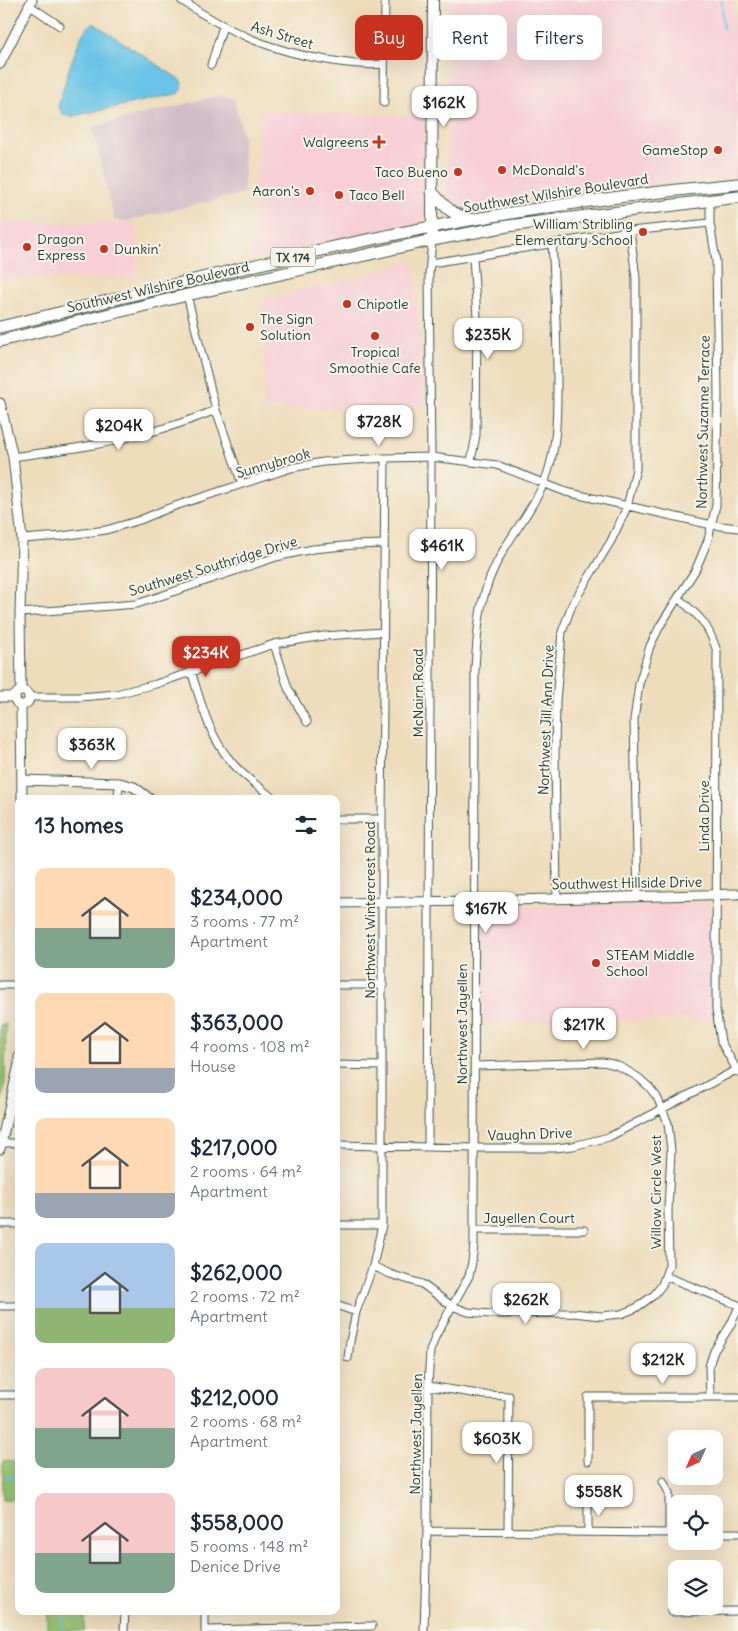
<!DOCTYPE html>
<meta charset="utf-8">
<style>
:root{--surface:#fff;--page:#f6f6f7;--text:#1f2937;--muted:#747a83;--accent:#c8321e}
body{margin:0;font-family:Delius,sans-serif;background:var(--page);color:var(--text);height:100vh;display:flex;flex-direction:column;font-size:19px;white-space:nowrap}
*{box-sizing:border-box;margin:0}
p{font-size:16px;color:var(--muted)}
.icon{flex:none;width:28px;height:28px;fill:none;stroke:currentColor;stroke-width:2;stroke-linecap:round;stroke-linejoin:round}
.map{position:relative;flex:1;overflow:hidden}
.details{position:absolute;left:15px;top:795px;width:325px;height:820px;display:flex;flex-direction:column;background:var(--surface);border-radius:10px;box-shadow:0 5px 20px #0002}
.details>*{flex:none}
.guide{position:absolute;left:355px;top:15px;width:308px;height:45px;display:flex;gap:10px}
.needle{width:32px;rotate:225deg}
.controls{position:absolute;left:668px;top:1430px;display:grid;gap:10px}
.controls a{display:grid;place-items:center;width:55px;height:55px;border-radius:10px;background:var(--surface);box-shadow:0 5px 20px #0002;font-size:25px}
.price{position:absolute;translate:-50% -42px;padding:0 11px;border-radius:10px;background:#fff;color:#222;font-size:16px;line-height:32px;filter:drop-shadow(0 1px 2px #0008)}
.price::after{content:'';position:absolute;left:50%;top:30px;width:15px;height:11px;margin-left:-8px;background:inherit;clip-path:polygon(0 0,100% 0,50% 100%)}
.price.on{background:var(--accent);color:#fff}
ul{padding:0;list-style:none}
li{display:flex;align-items:center;gap:15px;height:125px;padding:0 20px}
li span{display:grid;place-items:center;flex:none;width:140px;height:100px;border-radius:10px;color:#555}
li>.icon{margin-inline-start:auto}
span .icon{width:60px;height:60px;fill:#fffc;stroke-width:1}
li b{font-size:21px}
h2{display:flex;justify-content:space-between;align-items:center;height:60px;padding:0 20px;font-size:21px}
.chip{padding:0 18px;border-radius:10px;background:var(--surface);box-shadow:0 5px 20px #0002;font-size:18px;line-height:45px}
.chip.on{background:var(--accent);color:#fff}
.map>svg:first-child{display:block}
</style>
<div class="map">
<svg width="738" height="1631" viewBox="0 0 738 1631">
<rect width="100%" height="100%" fill="#f7f3e8"/>
<filter id="ink" filterUnits="userSpaceOnUse"><feTurbulence type="fractalNoise" baseFrequency=".02" numOctaves="2"/><feDisplacementMap in="SourceGraphic" scale="10" xChannelSelector="R" yChannelSelector="G"/><feConvolveMatrix kernelMatrix="1 2 1 2 8 2 1 2 1" color-interpolation-filters="sRGB"/></filter>
<filter id="wash" filterUnits="userSpaceOnUse"><feTurbulence type="fractalNoise" baseFrequency=".0096" numOctaves="4" result="noise"/><feDisplacementMap in="SourceGraphic" scale="20" xChannelSelector="R" yChannelSelector="G"/><feGaussianBlur stdDeviation="1.12" result="paint"/><feColorMatrix in="noise" values="0 0 0 0 0 0 0 0 0 0 0 0 0 0 0 0 0 1.4 0 .05"/><feComposite in="paint" operator="in"/></filter>
<g filter="url(#wash)">
<rect width="100%" height="100%" fill="#edb"/>
<path fill="#f7cfd5" d="M449 0H732L738 34V178L681 180 555 198 462 214 449 205 447 197Z
M259 111 423 116 427 199 426 215 417 223 252 260Z
M0 216H4V222L137 223V278H0Z
M413 261 426 406 264 409V299L335 283Z
M710 903 713 1019 482 1023 479 907Z"/>
<path fill="#d2bdc8" d="M221 95 234 99 243 136 244 193 126 221 114 220 93 127Z"/>
<path fill="#94c270" stroke="#5a8052" d="M6 1024 5 1083 0 1109V1025Z
M3 1461 19 1462V1500L3 1499Z
M47 1611H84V1631H47Z"/>
<path fill="#69c4e7" stroke="#44808e" d="M95 24 182 81V90L177 94 171 95 73 116 64 115 58 107C63 90 77 37 88 27 91 24 91 24 95 24Z"/>
<g fill="none" stroke-linecap="round" stroke-linejoin="round">
<path stroke="#69c4e7" stroke-width="2" d="M722 0 723 29
M4 1477H19
M62 1631V1611"/>
</g>
</g>
<g filter="url(#ink)">
<g fill="none" stroke-linecap="round" stroke-linejoin="round">
<defs>
<path id="minor" d="M181 0C228 32 271 51 327 60 346 63 365 66 384 64
M29 5 60 26
M211 65 223 26
M384 103 385 0
M431 263 630 231 710 223
M187 295 216 410 242 484
M13 457C55 451 98 446 139 435 165 429 191 420 216 410
M471 461 476 435 477 317 473 257
M22 539 62 536 106 530 140 520 169 508 291 468 323 462 385 458 431 457 497 465 566 492 712 525 738 528
M678 598C701 618 707 622 717 651L716 1009 721 1042 738 1072
M20 613 137 604 276 557 313 549 354 545 384 544
M274 644 288 688 307 722
M191 671C201 702 209 736 230 760 242 776 259 786 274 799
M29 697H80L116 694 156 684 274 644 324 636 383 632
M117 799 120 783
M336 819H382
M638 897 634 720 639 684 650 646 660 626 696 569 708 540 716 505 718 395 716 261 710 223V200
M557 898 555 752 556 701 562 632 572 605 611 541 627 507 636 469V278L630 231
M0 985H19
M336 985H383
M336 1065 382 1066
M2 1143H19
M336 1145 474 1148H555L573 1146 609 1137 738 1069
M428 1146 431 457 429 274 432 240
M0 1224H19
M336 1225H382
M474 1230H584
M373 1266 390 1274 422 1284 452 1306 468 1312 490 1314 573 1313 601 1316 621 1314 636 1308 654 1295 662 1285 669 1265 668 1210 671 1151 668 1123 657 1097 649 1087 639 1078 626 1070 616 1065 603 1062 475 1066
M665 1276 738 1305
M336 1305 356 1312
M0 1306H19
M348 1358 350 1342 356 1312 373 1266 382 1225V819L385 458
M428 1386 485 1395 509 1396 508 1531
M0 1395H19
M710 1396 709 1366 714 1351 730 1326 738 1309
M588 1461V1397H738
M663 1481 669 1493V1533
M427 1531 676 1533
M588 1532V1502
M714 1533H738
M671 1612 738 1611
M205 1630 372 1626
M124 1631 125 1611
M205 1631V1611
M424 1631 427 1531 428 1386 430 1351 436 1335 469 1276 472 1262 474 1245 475 668C478 623 479 592 503 551 516 529 534 506 544 483 558 449 557 413 557 377 557 333 555 289 552 244"/>
<path id="tertiary" d="M0 64 32 0
M0 403 13 457 22 539 20 613 21 691
M15 698a7 7 0 1 1 14 0a7 7 0 1 1-14 0Z
M0 697H14
M21 706 22 799
M22 780 120 783 134 787 150 799
M336 903 475 901 738 894
M0 1149 19 1064V1056"/>
<path id="secondary" d="M432 234 433 0"/>
<path id="primary" d="M432 192C445 207 451 214 471 220
M0 327C144 293 286 255 431 227 532 208 635 193 738 184
M0 341 187 295 432 240 508 226 738 197"/>
</defs>
<use href="#minor" stroke="#3e5548" stroke-width="9"/>
<use href="#tertiary" stroke="#3e5548" stroke-width="11"/>
<use href="#secondary" stroke="#3e5548" stroke-width="12"/>
<use href="#primary" stroke="#3e5548" stroke-width="13"/>
<use href="#minor" stroke="#fff" stroke-width="7"/>
<use href="#tertiary" stroke="#fff" stroke-width="9"/>
<use href="#secondary" stroke="#fff" stroke-width="10"/>
<use href="#primary" stroke="#fff" stroke-width="11"/>
</g>
</g>
<g fill="#c8321e" stroke="#f7f3e8" stroke-width="2">
<path d="M376.5 134.5h5v5h5v5h-5v5h-5v-5h-5v-5h5z"/>
<circle cx="718" cy="150" r="5"/>
<circle cx="502" cy="170" r="5"/>
<circle cx="458" cy="172" r="5"/>
<circle cx="310" cy="191" r="5"/>
<circle cx="339" cy="195" r="5"/>
<circle cx="643" cy="232" r="5"/>
<circle cx="27" cy="247" r="5"/>
<circle cx="104" cy="249" r="5"/>
<circle cx="347" cy="304" r="5"/>
<circle cx="250" cy="327" r="5"/>
<circle cx="375" cy="336" r="5"/>
<circle cx="596" cy="963" r="5"/>
</g>
<g text-anchor="middle" dominant-baseline="central" stroke-width="4" stroke-linejoin="round" paint-order="stroke">
<rect fill="#f7f3e8" stroke="#60746a" stroke-width="1" x="270.5" y="247.5" width="45" height="19" rx="4"/>
<g font-size="12" font-weight="bold" fill="#1f3d34">
<text x="293" y="257">TX 174</text>
</g>
<g font-size="14" fill="#1f3d34" stroke="#f7f3e8">
<text transform="translate(282 35) rotate(17)">Ash Street</text>
<text transform="translate(556 193) rotate(-9)">Southwest Wilshire Boulevard</text>
<text transform="translate(158 287) rotate(-13)">Southwest Wilshire Boulevard</text>
<text transform="translate(703 422) rotate(-89)">Northwest Suzanne Terrace</text>
<text transform="translate(273 463) rotate(-16)">Sunnybrook</text>
<text transform="translate(213 566) rotate(-17)">Southwest Southridge Drive</text>
<text transform="translate(418 693) rotate(-90)">McNairn Road</text>
<text transform="translate(546 720) rotate(-88)">Northwest Jill Ann Drive</text>
<text transform="translate(704 816) rotate(-90)">Linda Drive</text>
<text transform="translate(627 883) rotate(-1)">Southwest Hillside Drive</text>
<text transform="translate(370 910) rotate(-90)">Northwest Wintercrest Road</text>
<text transform="translate(462 1024) rotate(-90)">Northwest Jayellen</text>
<text transform="translate(530 1134) rotate(-2)">Vaughn Drive</text>
<text transform="translate(656 1192) rotate(-90)">Willow Circle West</text>
<text x="529" y="1218">Jayellen Court</text>
<text transform="translate(416 1434) rotate(-89)">Northwest Jayellen</text>
</g>
<g font-size="14" fill="#1f3d34" stroke="#f7f3e8" text-anchor="start">
<text x="369" y="142" text-anchor="end">Walgreens</text>
<text x="708" y="150" text-anchor="end">GameStop</text>
<text x="512" y="170">McDonald's</text>
<text x="448" y="172" text-anchor="end">Taco Bueno</text>
<text x="300" y="191" text-anchor="end">Aaron's</text>
<text x="349" y="195">Taco Bell</text>
<text x="633" y="224" text-anchor="end">William Stribling<tspan x="633" dy="16">Elementary School</tspan></text>
<text x="37" y="239">Dragon<tspan x="37" dy="16">Express</tspan></text>
<text x="114" y="249">Dunkin'</text>
<text x="357" y="304">Chipotle</text>
<text x="260" y="319">The Sign<tspan x="260" dy="16">Solution</tspan></text>
<text x="375" y="352" text-anchor="middle">Tropical<tspan x="375" dy="16">Smoothie Cafe</tspan></text>
<text x="606" y="955">STEAM Middle<tspan x="606" dy="16">School</tspan></text>
</g>
</g>
</svg>
<div class="controls">
<a><svg class="needle" viewBox="-14 -14 28 28"><path d="M0-13l5 13h-10z" fill="#e53935"/><path d="M0 13l5-13h-10z" fill="#747a83"/></svg></a>
<a><svg class="icon" aria-label="locate" viewBox="0 0 24 24"><circle cx="12" cy="12" r="6"/><path d="M12 2v4M12 18v4M2 12h4M18 12h4"/></svg></a>
<a><svg class="icon" aria-label="layers" viewBox="0 0 24 24"><path d="M12 4l9 5-9 5-9-5zM3 14l9 5 9-5"/></svg></a>
</div>
<b class="price" style="left:444px;top:128px">$162K</b>
<b class="price" style="left:488px;top:360px">$235K</b>
<b class="price" style="left:379px;top:447px">$728K</b>
<b class="price" style="left:119px;top:451px">$204K</b>
<b class="price" style="left:442px;top:571px">$461K</b>
<b class="price on" style="left:206px;top:678px">$234K</b>
<b class="price" style="left:92px;top:770px">$363K</b>
<b class="price" style="left:486px;top:934px">$167K</b>
<b class="price" style="left:584px;top:1050px">$217K</b>
<b class="price" style="left:526px;top:1325px">$262K</b>
<b class="price" style="left:663px;top:1385px">$212K</b>
<b class="price" style="left:497px;top:1464px">$603K</b>
<b class="price" style="left:599px;top:1517px">$558K</b>
<div class="guide">
<a class="chip on">Buy</a>
<a class="chip">Rent</a>
<a class="chip">Filters</a>
</div>
<section class="details">
<h2>13 homes<svg class="icon" aria-label="filters" viewBox="0 0 24 24"><path d="M4 7h16M4 17h16"/><circle cx="9" cy="7" r="2"/><circle cx="15" cy="17" r="2"/></svg></h2>
<ul>
<li><span style="background:linear-gradient(#ffd9b3 60%,#7fa58c 0)"><svg class="icon" aria-label="home" viewBox="0 0 24 24"><path d="M3 11l9-7 9 7M6 9v11h12V9"/></svg></span><div><b>$234,000</b><p>3 rooms · 77 m²</p><p>Apartment</p></div></li>
<li><span style="background:linear-gradient(#ffd9b3 75%,#9aa5b1 0)"><svg class="icon" aria-label="home" viewBox="0 0 24 24"><path d="M3 11l9-7 9 7M6 9v11h12V9"/></svg></span><div><b>$363,000</b><p>4 rooms · 108 m²</p><p>House</p></div></li>
<li><span style="background:linear-gradient(#ffd9b3 75%,#9aa5b1 0)"><svg class="icon" aria-label="home" viewBox="0 0 24 24"><path d="M3 11l9-7 9 7M6 9v11h12V9"/></svg></span><div><b>$217,000</b><p>2 rooms · 64 m²</p><p>Apartment</p></div></li>
<li><span style="background:linear-gradient(#a9c7e8 65%,#8fb573 0)"><svg class="icon" aria-label="home" viewBox="0 0 24 24"><path d="M3 11l9-7 9 7M6 9v11h12V9"/></svg></span><div><b>$262,000</b><p>2 rooms · 72 m²</p><p>Apartment</p></div></li>
<li><span style="background:linear-gradient(#f6c9c9 60%,#7fa58c 0)"><svg class="icon" aria-label="home" viewBox="0 0 24 24"><path d="M3 11l9-7 9 7M6 9v11h12V9"/></svg></span><div><b>$212,000</b><p>2 rooms · 68 m²</p><p>Apartment</p></div></li>
<li><span style="background:linear-gradient(#f6c9c9 60%,#7fa58c 0)"><svg class="icon" aria-label="home" viewBox="0 0 24 24"><path d="M3 11l9-7 9 7M6 9v11h12V9"/></svg></span><div><b>$558,000</b><p>5 rooms · 148 m²</p><p>Denice Drive</p></div></li>
</ul>
</section>
</div>
